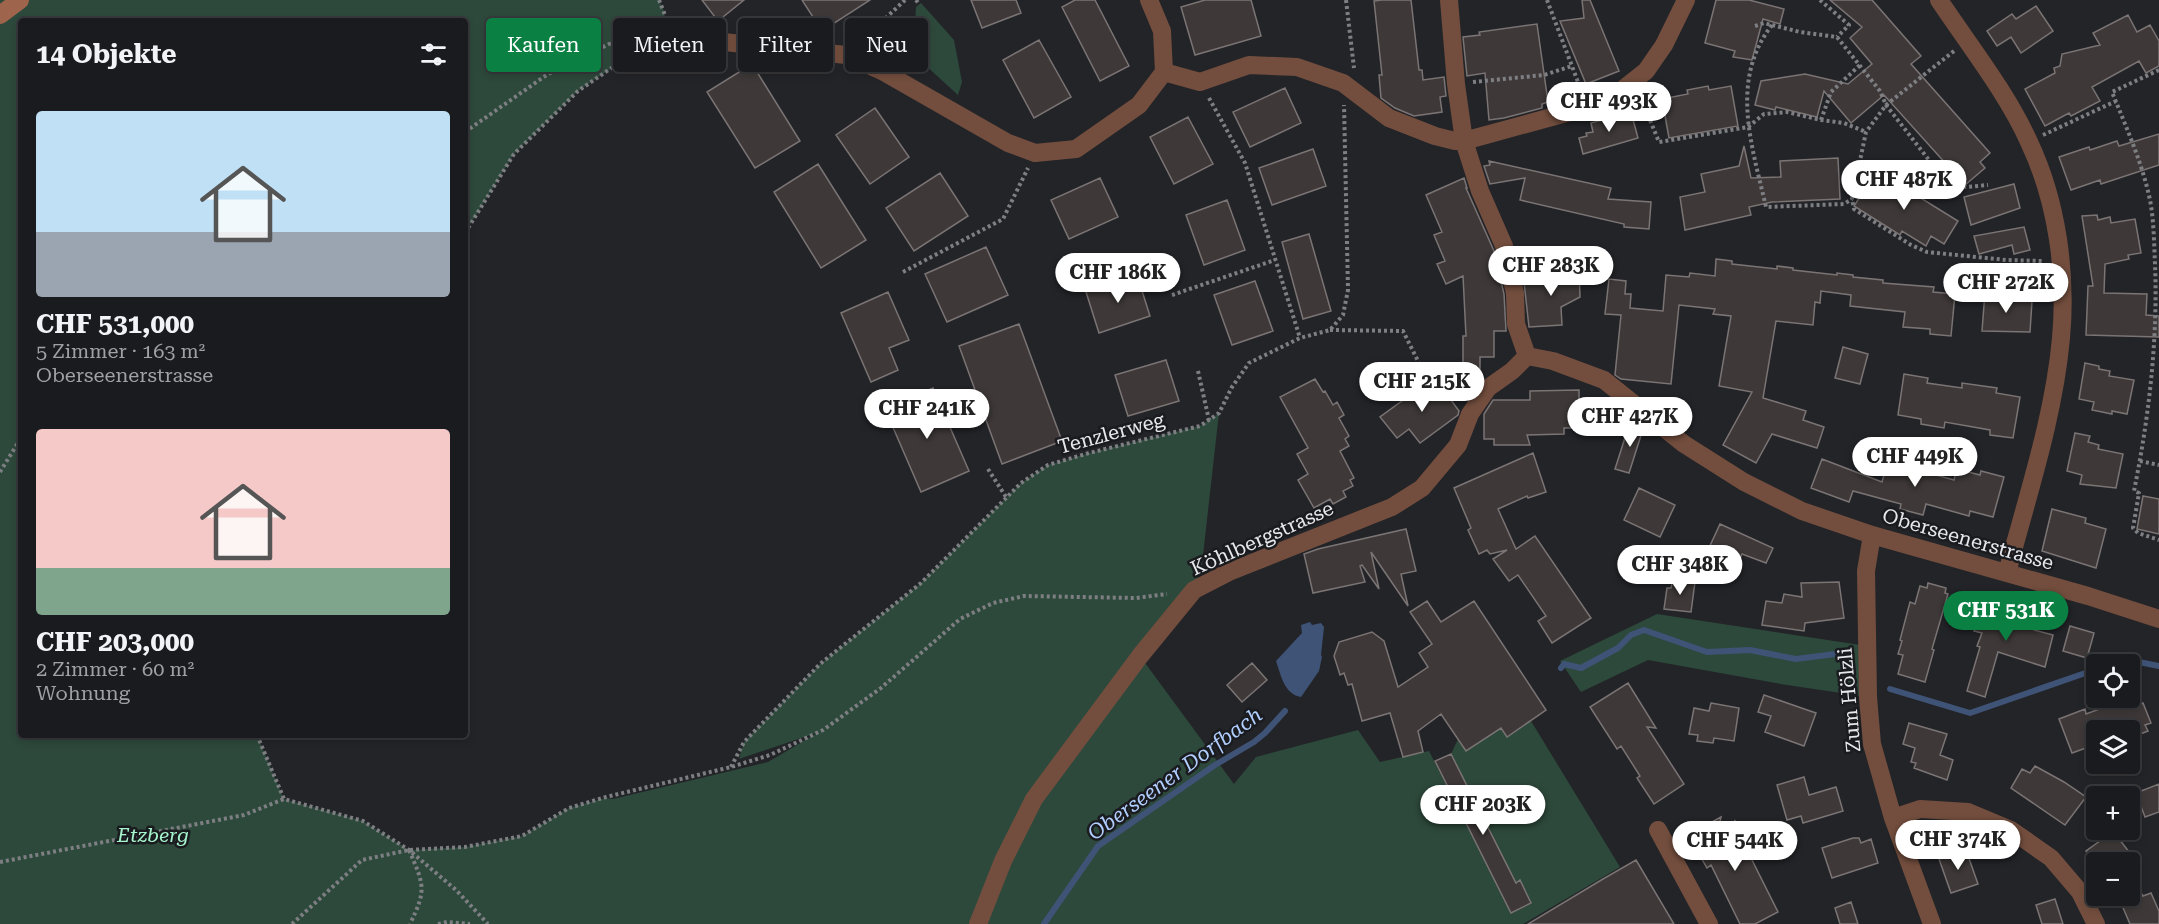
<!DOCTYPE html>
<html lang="de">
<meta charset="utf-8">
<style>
:root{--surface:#1a1b1e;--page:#27282b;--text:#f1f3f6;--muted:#9fa1a4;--line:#38393c;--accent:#0b8043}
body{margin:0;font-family:"Roboto Serif",serif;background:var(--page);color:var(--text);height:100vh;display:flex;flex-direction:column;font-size:22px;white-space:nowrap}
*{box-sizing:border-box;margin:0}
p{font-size:20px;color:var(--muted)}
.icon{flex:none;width:33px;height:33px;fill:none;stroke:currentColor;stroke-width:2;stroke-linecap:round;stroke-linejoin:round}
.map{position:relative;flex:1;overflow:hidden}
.drawer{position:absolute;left:18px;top:18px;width:450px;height:720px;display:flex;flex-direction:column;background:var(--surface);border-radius:6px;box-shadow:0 3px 9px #0003,0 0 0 2px var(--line)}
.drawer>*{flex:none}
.guide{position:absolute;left:486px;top:18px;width:570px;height:54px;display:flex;gap:12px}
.fabs{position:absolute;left:2086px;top:654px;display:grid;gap:12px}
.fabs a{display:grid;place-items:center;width:54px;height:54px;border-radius:6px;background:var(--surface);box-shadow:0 3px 9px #0003,0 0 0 2px var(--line);font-size:30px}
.price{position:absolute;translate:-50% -51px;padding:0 14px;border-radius:21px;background:#fff;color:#222;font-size:20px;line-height:39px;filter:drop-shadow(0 2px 3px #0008)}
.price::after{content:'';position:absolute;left:50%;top:36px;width:18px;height:14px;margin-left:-9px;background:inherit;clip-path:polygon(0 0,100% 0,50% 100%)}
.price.on{background:var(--accent);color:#fff}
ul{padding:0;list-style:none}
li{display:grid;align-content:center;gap:12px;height:318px;padding:0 18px}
li span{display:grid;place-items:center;height:186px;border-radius:6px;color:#555}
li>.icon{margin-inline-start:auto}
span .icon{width:108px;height:108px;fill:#fffc;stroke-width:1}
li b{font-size:26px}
h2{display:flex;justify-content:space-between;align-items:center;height:72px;padding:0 18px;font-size:26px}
.chip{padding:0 21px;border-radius:6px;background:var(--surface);box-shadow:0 3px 9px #0003,0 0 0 2px var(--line);font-size:21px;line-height:54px}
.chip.on{background:var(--accent);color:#fff}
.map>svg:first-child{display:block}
</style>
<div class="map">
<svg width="2159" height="924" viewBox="0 0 2159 924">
<rect width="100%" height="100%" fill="#232428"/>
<path fill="#2d493b" d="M0 0H659L664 11 667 31 578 91 514 154 465 233V21H21V735H257L284 799 363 821 409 850 465 847 522 836 569 808 605 798 613 799 768 762 819 732 739 759 744 742 820 664 921 583 1021 483 1048 465 1089 453 1200 426 1219 413 1202 564 1194 590 1140 656 1234 784 1256 757 1358 730 1380 762 1429 751 1511 913 1531 902 1520 881 1516 883 1451 754 1458 739 1462 737 1470 749 1501 728 1507 737 1531 721 1620 867 1523 924H0Z
M921 3 954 40 962 82 958 95 913 54 916 7Z
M1657 614 1867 646 1868 697 1787 685 1648 660 1581 692 1560 661Z"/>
<path fill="#3e5376" d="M1413 374 1417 381 1395 396 1390 389Z
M1310 622 1312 625 1321 623 1324 627 1321 655 1322 657 1319 671 1301 697C1284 694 1281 675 1276 661L1302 633 1301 625Z"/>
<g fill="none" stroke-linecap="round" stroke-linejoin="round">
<path stroke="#3e5376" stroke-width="6" d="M2109 664 2124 659 2159 666
M1561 668 1564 664 1581 668 1618 648 1631 635 1644 630 1707 652 1750 650 1796 659 1835 654 1850 659
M1890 689 1970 713 2097 669
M1044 924 1098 846 1215 765 1254 742 1265 733 1285 711"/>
</g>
<path fill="#3e3838" stroke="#7b7474" stroke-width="1.5" d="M702 0H744L718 21Z
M802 0H870L822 31Z
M971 0H1016L1021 13 982 28Z
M1075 0H1095L1129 66 1100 81 1062 7Z
M1205 0H1251L1261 36 1195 55 1181 7Z
M1382 0H1411L1419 70H1422L1423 80 1444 77 1446 96 1440 97 1442 112 1414 116 1395 108 1381 98 1379 75H1382L1374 1Z
M1582 0H1590L1619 71 1586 84 1560 21 1584 18Z
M1716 0H1749L1784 9 1780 24 1763 19 1752 60 1733 57 1735 51 1705 43Z
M1830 0H1872L1921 56 1911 64 1990 153 1980 162 1985 168 1965 185 1884 95 1851 123 1824 91 1817 117 1776 107 1775 110 1755 105 1761 81 1805 74 1848 84 1872 64 1850 38 1862 27Z
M2036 6 2053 31 2021 53 2011 37 1997 46 1987 31 2012 14 2016 19Z
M2128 15 2137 32 2150 25 2159 41V66L2146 73 2139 61 2092 87 2100 101 2071 116 2069 113 2045 126 2025 89 2055 73 2054 68 2060 66 2062 54 2100 45 2093 33Z
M1537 24 1548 102 1542 104V108L1504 118 1489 120 1485 73 1467 76 1463 37 1480 35 1479 32Z
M1039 40 1071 97 1034 118 1003 60Z
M752 64 800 141 755 168 707 92Z
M1708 86 1709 90 1731 86 1738 126 1669 138 1662 99 1688 94 1687 90Z
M1285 88 1301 123 1250 147 1233 112Z
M875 108 909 157 870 184 836 135Z
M1631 112 1638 138 1583 154 1579 138 1587 136 1586 133 1593 132 1591 123Z
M1188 117 1213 164 1174 184 1150 137Z
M2159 134V165L2101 184 2100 180 2071 190 2059 157 2089 147 2090 150 2117 141 2119 146Z
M1744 146 1751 178 1781 177 1780 161 1838 158 1840 199 1772 202 1749 207 1751 215 1685 230 1680 197 1705 192 1701 174 1739 166Z
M1313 149 1326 186 1272 205 1259 168Z
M1489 161 1611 188 1608 199 1651 202 1649 229 1624 227V224L1520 200 1525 178 1490 184 1484 166 1490 165Z
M818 164 866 240 821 268 774 192Z
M1877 171 1958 221 1944 244 1931 236 1926 246 1902 231 1900 235 1854 206Z
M940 173 968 216 914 251 886 208Z
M1100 178 1118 217 1069 239 1051 200Z
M1464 178 1467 188H1466L1494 251 1504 294 1506 331H1494V357H1480V369H1463V336H1466L1463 276 1446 284 1437 264 1445 261 1434 235 1442 232 1426 195Z
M2014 184 2020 208 1971 225 1964 197Z
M1227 200 1245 250 1204 265 1186 215Z
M2097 215 2098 220 2110 217 2111 223 2135 219 2141 253 2128 255 2129 259 2105 264 2104 293 2147 294 2146 315 2159 316V337L2086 335 2088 286H2093L2082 216Z
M2024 227 2030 250 2014 254 2012 245 1979 254 1974 236Z
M1309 234 1331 311 1303 319 1282 242Z
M986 247 1008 295 947 322 925 274Z
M1716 259 1732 261V264L1777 269V266L1793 268V270L1837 275V273L1853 275V277L1883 280V283L1934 287 1933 292 1955 294 1951 336 1930 334V329L1903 327 1905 312 1850 306 1851 295 1821 291 1820 303 1815 302 1813 325 1776 321 1763 398 1806 411 1803 420 1824 427 1817 448 1772 434 1756 463 1723 445 1752 392 1719 386 1731 316 1713 314 1715 309 1679 305 1671 384 1621 379 1615 375 1621 315 1605 314 1609 279 1626 281 1625 294H1631L1630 308 1663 311 1666 275 1689 277 1690 273 1715 276Z
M1579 268 1580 297 1561 307 1562 325 1529 327 1524 282 1550 281 1549 269Z
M1137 275 1150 316 1099 333 1086 292Z
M1255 281 1273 331 1232 345 1214 295Z
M888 292 909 340 889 348 898 370 871 382 841 313Z
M1985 292 2009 294V299L2032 301 2030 332 1982 331Z
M1019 324 1062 441 1002 464 959 346Z
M1843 347 1868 354 1860 384 1835 378Z
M1166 360 1179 401 1128 416 1115 375Z
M2085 363 2099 366V369L2110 371 2109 376 2134 380 2127 414 2112 411V414L2092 410 2094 402 2079 399Z
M1904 374 1928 378 1927 383 1962 388V383L1997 388 1996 393 2020 397 2013 438 1990 435V430L1945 422 1944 428 1921 424V419L1898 415Z
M1315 379 1323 392 1325 391 1333 405 1337 402 1344 415 1339 418 1349 436 1345 439 1349 446 1340 451 1354 478 1350 480 1353 486 1343 491 1346 497 1333 504 1330 499 1314 508 1298 480 1308 474 1297 454 1308 448 1280 397Z
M1428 382 1443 389 1459 411 1458 415 1420 443 1409 429 1397 438 1380 417Z
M933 388 969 471 921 492 885 409Z
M1579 390V428H1564V434L1527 435 1530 445H1494V439H1484V414L1493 400H1530V391Z
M1630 422 1644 426 1629 473 1615 469Z
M2075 433 2090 436 2088 442 2099 445 2098 449 2123 454 2116 488 2080 484 2082 475 2067 471Z
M1533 453 1546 492 1528 498 1527 496 1498 509 1516 549 1535 536 1591 618 1552 643 1538 621 1546 616 1518 575 1509 581 1493 559 1507 550 1490 554 1487 550 1479 554 1468 530 1471 528 1454 488Z
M1889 457 1912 463 1911 468 1954 480 1957 469 1980 475 1981 471 2004 477 1993 517 1970 511 1969 516 1926 504 1923 515 1900 509 1901 504 1853 491 1849 502 1811 488 1822 459 1882 482Z
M1639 488 1675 505 1660 537 1624 520Z
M2143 496 2159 499V534L2137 529Z
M2052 509 2086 518 2085 523 2106 529 2096 568 2042 551Z
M1720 524 1773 548 1766 563 1742 554 1738 563 1708 550Z
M1406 529 1416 571 1401 574 1408 606 1371 552 1379 589 1362 565 1360 566 1365 582 1313 593 1304 554 1318 549Z
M1673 579 1695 582 1691 612 1664 609 1667 588H1671Z
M1839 582 1844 618 1805 623 1804 631 1762 625 1766 601 1782 603 1784 594 1802 597 1801 583Z
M1928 583 1946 588 1945 593 1948 594 1932 649 1934 650 1925 682 1898 674 1903 655 1898 654 1902 641 1900 640 1910 602 1915 604 1920 586 1927 588Z
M1984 600 2038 617 2034 630 2053 635 2045 667 1998 652 1985 697 1967 691 1980 647 1977 646 1982 633 1974 631Z
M1427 601 1441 622 1474 601 1546 710 1507 737 1501 728 1466 751 1441 714 1418 731 1423 752 1403 757 1390 713 1362 721 1352 684 1348 685 1344 673 1340 675 1334 656 1339 642 1372 632 1384 641 1398 687 1428 667 1419 653 1432 644 1410 612Z
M2070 626 2094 633 2087 658 2063 651Z
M1252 663 1267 680 1242 702 1227 685Z
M1628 683 1656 728 1647 727 1684 784 1654 804 1637 778 1640 776 1621 746 1617 749 1590 707Z
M2130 689 2138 705 2143 703 2151 723 2145 725 2148 731 2130 738V730H2097V744L2072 753 2059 719 2085 709 2086 714 2130 698Z
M1764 695 1816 713 1804 746 1765 732 1771 716 1758 712Z
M1711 703 1739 708 1734 741 1714 738 1713 743 1697 741 1698 735 1689 734 1694 708 1709 711Z
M1909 723 1947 734 1940 755 1953 760 1947 780 1914 768 1916 763 1911 762 1915 748 1903 744Z
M1451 754 1516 883 1520 880 1531 903 1511 913 1435 761Z
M2035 766 2064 782 2086 797 2065 825 2011 788 2022 769 2030 773Z
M1804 777 1809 795 1836 787 1843 811 1803 823 1801 816 1787 820 1777 785Z
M2159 784V812L2145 817 2136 793Z
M1721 817 1718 830 1731 834 1735 821 1748 844 1745 846 1778 912 1755 924H1740L1711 865 1707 868 1688 835Z
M2114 831 2119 839 2137 862H2094L2086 851Z
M1853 838H1859L1861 843 1871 839 1878 863 1832 878 1822 848Z
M1966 850 1978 884 1951 893 1939 859Z
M1636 860 1674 924H1528L1603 879Z
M2130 875 2143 896 2151 893 2159 911V924H2130L2118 896H2130Z
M2055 899 2063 924H2042L2036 905Z
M1851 902 1858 924H1840L1835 908Z"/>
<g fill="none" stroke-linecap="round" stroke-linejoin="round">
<path stroke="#7e7f83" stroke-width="4" stroke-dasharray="3 3" stroke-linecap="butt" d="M659 0 665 15
M916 0 919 4
M1346 0 1354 68
M1547 0 1581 90
M1820 0 1849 25 1837 37
M1772 25C1729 80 1752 146 1766 207L1844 204 1852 199
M1755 26 1764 23 1800 32 1837 37 1880 91 1886 105 1936 169 1952 182 1966 187 1988 185
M859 43 905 0
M1954 51 1886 105 1866 132 1852 199 1854 209 1911 245 1927 252 2006 260 2043 261
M2159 70 2112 92C2126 127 2142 162 2150 200 2154 221 2154 243 2155 264 2158 339 2149 417 2134 491L2139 493 2133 528 2138 533 2159 540
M1473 82 1544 75 1572 66
M1209 98 1245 163 1300 338
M1641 98 1659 142 1748 127 1764 114 1787 112 1821 120 1844 123 1866 132
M1821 120 1831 92 1860 65
M465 132 548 74 609 44 649 41
M2043 135 2116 101
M465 233 514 154 578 91 652 40
M903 272 1003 219 1028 168
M1172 295 1275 260
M1330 330 1403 331 1420 365 1447 385 1458 399
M1198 371 1209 420
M2140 461 2159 465
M988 469 1006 497
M0 472 21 438
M257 735 284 799
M731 767 744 742 820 664 921 583 1021 483 1048 465 1089 453 1200 426 1219 413 1232 387 1249 363 1300 338 1330 330 1343 315 1348 290 1344 105
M409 850C424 885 427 889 410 924
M0 862 244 815 284 799 363 821 409 850 456 890 488 924
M292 924 362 860 409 850 465 847 522 836 569 808 606 797 731 767 770 755 823 730 881 688 960 619 993 603 1024 596 1136 598 1167 594
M438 924 447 922 470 924"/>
<path stroke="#734e3e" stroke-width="18" d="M1449 0 1456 84 1464 141 1480 191 1504 246 1515 293 1516 324 1527 356
M1939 0C1969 45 2007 93 2029 142 2057 201 2067 273 2061 338 2054 417 2027 497 2007 573
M667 31 705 40 846 55 882 71 1008 143 1035 153 1076 149 1139 105 1164 72 1162 31 1149 0
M1164 72 1200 82 1249 65 1297 67 1343 83 1389 118 1435 136 1455 141H1464L1588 107 1617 94 1646 71 1664 45 1686 0
M1527 356 1553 361 1604 380 1684 444 1744 482 1802 511 1872 535 2088 596 2159 619
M1872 535 1866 571 1868 697 1872 744 1893 818 1932 924
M1893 818 1920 809 1968 812 2011 830 2051 858 2080 892 2096 924
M1658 830 1709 924
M978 924 1003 861 1034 799 1140 656 1194 590 1229 572 1392 507 1422 488 1458 445 1470 414 1488 388 1512 371 1527 356"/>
<path stroke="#9f644c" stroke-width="18" d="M0 15 20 0"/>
</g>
<g text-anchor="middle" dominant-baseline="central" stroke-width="5" stroke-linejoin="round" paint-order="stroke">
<g font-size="20" fill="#e7e8eb" stroke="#1a1b1f">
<text transform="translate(1111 433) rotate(-15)">Tenzlerweg</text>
<text transform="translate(1262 538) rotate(-24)">Köhlbergstrasse</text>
<text transform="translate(1968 539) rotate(16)">Oberseenerstrasse</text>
<text transform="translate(1849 700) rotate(-95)">Zum Hölzli</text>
</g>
<g font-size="20" font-style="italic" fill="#a5f4cd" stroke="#1a1b1f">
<text x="153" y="835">Etzberg</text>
</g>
<g font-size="21" font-style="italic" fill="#b1ceff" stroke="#1a1b1f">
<text transform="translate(1175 774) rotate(-36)">Oberseener Dorfbach</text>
</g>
</g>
</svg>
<div class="fabs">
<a><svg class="icon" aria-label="locate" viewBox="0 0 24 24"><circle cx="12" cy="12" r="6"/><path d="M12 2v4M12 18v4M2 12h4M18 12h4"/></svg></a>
<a><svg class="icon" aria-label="layers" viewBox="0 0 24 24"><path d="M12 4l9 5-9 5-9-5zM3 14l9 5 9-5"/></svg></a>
<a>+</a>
<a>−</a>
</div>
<b class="price" style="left:1609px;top:133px">CHF 493K</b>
<b class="price" style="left:1904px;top:211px">CHF 487K</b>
<b class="price" style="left:1551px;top:297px">CHF 283K</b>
<b class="price" style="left:1118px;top:304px">CHF 186K</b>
<b class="price" style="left:2006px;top:314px">CHF 272K</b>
<b class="price" style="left:1422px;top:413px">CHF 215K</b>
<b class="price" style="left:927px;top:440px">CHF 241K</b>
<b class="price" style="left:1630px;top:448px">CHF 427K</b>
<b class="price" style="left:1915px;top:488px">CHF 449K</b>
<b class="price" style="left:1680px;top:596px">CHF 348K</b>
<b class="price on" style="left:2006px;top:642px">CHF 531K</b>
<b class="price" style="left:1483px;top:836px">CHF 203K</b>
<b class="price" style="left:1958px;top:871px">CHF 374K</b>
<b class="price" style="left:1735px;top:872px">CHF 544K</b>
<div class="guide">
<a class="chip on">Kaufen</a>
<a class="chip">Mieten</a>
<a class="chip">Filter</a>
<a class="chip">Neu</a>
</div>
<section class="drawer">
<h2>14 Objekte<svg class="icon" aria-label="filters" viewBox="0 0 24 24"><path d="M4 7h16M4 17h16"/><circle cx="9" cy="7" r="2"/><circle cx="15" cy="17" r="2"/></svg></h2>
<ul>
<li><span style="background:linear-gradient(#bfe0f5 65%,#9aa5b1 0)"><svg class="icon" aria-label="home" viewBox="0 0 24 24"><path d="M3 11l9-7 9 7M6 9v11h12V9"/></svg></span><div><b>CHF 531,000</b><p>5 Zimmer · 163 m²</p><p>Oberseenerstrasse</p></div></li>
<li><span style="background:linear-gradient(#f6c9c9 75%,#7fa58c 0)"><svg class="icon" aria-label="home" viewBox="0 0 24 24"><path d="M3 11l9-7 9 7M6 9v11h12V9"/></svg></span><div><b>CHF 203,000</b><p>2 Zimmer · 60 m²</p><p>Wohnung</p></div></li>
</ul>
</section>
</div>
